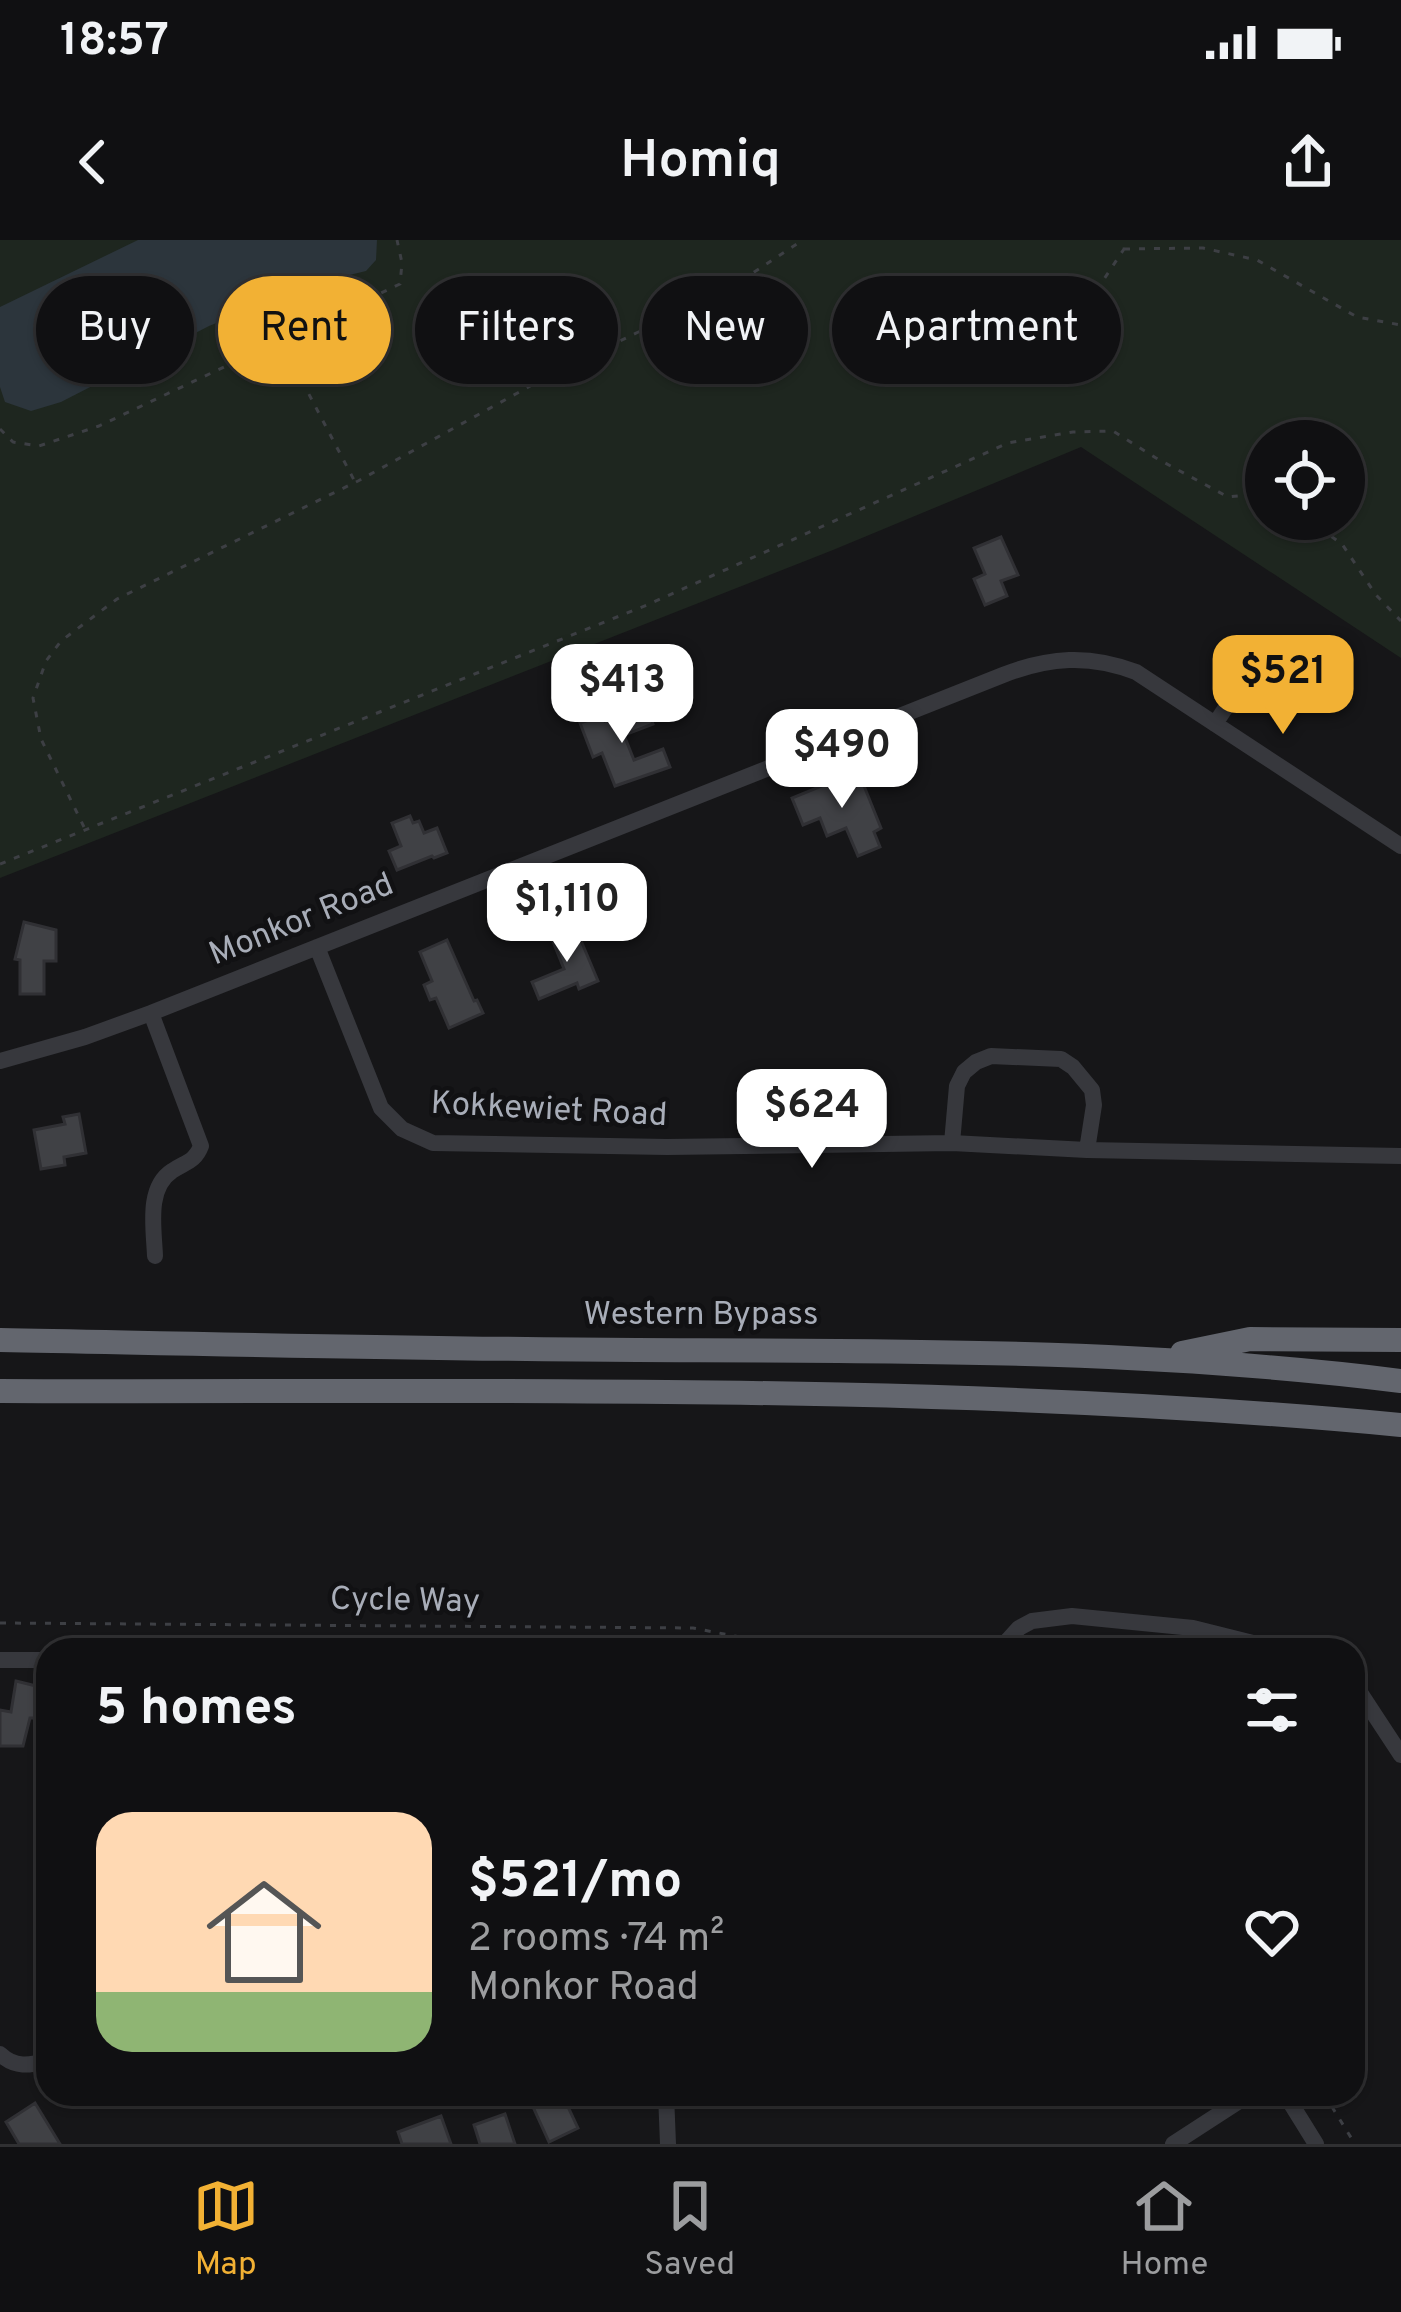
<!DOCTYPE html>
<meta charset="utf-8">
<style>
:root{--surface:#101012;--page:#19191b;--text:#f1f3f6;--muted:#9c9d9f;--line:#303032;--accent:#f2b134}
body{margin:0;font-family:Overpass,sans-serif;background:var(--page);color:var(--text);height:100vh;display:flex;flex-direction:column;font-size:45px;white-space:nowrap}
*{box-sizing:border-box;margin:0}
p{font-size:39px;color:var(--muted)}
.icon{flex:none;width:66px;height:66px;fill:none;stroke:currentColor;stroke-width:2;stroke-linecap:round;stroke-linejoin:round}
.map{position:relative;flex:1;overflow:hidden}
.details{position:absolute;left:36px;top:1398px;width:1329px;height:468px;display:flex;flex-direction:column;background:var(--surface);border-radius:36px;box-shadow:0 3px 9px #0004,0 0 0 3px var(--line)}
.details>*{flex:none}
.top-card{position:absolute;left:36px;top:36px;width:1329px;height:108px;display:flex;gap:24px}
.fabs{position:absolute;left:1245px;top:180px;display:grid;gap:24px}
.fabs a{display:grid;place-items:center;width:120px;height:120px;border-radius:50%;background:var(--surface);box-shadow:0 3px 9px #0004,0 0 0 3px var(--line);font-size:60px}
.price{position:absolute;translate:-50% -102px;padding:0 27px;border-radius:24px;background:#fff;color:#222;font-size:39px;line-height:78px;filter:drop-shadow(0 3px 6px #0008)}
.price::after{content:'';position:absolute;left:50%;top:72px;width:36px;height:27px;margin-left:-18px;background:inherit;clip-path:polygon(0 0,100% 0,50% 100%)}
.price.on{background:var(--accent);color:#111}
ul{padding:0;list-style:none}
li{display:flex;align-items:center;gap:36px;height:300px;padding:0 60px}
li span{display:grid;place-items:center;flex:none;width:336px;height:240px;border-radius:36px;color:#555}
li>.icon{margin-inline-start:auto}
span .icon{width:144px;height:144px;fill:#fffc;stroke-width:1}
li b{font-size:51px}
h2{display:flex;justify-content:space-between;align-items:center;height:144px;padding:0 60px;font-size:51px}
.chip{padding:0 42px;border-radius:54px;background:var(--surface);box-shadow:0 3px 9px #0004,0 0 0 3px var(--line);font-size:42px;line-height:108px}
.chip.on{background:var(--accent);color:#111}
.status{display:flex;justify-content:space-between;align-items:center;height:84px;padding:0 60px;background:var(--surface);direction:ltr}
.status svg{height:33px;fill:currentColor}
header{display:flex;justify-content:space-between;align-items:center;height:156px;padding:0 60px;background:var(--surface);font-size:54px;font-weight:600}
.tab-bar{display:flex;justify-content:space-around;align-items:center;height:168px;border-top:3px solid var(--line);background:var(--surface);font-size:33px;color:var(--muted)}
.tab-bar a{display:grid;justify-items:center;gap:6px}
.tab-bar .on{color:var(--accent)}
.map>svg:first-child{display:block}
</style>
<div class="status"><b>18:57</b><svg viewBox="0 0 49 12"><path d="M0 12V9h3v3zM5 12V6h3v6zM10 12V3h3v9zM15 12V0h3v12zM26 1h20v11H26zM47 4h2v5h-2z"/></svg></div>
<header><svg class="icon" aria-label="back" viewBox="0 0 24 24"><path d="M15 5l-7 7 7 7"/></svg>Homiq<svg class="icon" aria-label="share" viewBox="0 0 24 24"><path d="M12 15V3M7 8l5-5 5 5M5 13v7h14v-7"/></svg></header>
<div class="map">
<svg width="1401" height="1904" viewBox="0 0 1401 1904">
<rect width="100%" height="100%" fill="#161618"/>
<path fill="#1e261f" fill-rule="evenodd" d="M0 0H1401V418L1081 207 833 310 0 638ZM1266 201H1344V279H1266Z"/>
<path fill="#2c353c" d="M138 0H377L376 20 366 31 312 44 209 86 61 162 31 171 5 162 0 147V67Z"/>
<path fill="#404145" stroke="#303034" stroke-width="3" d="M1001 297 1018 335 1001 341 1007 356 985 365 974 339 985 334 974 308Z
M639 468 641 473 648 470 653 484 624 495 634 520 663 509 670 527 615 546 602 513 593 517 580 483 603 475 605 481Z
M858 531 881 588 874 592 880 607 858 616 846 588 827 596 820 578 803 585 792 558Z
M410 576 413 583 419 581 424 593 437 588 447 613 434 618 432 616 397 630 389 611 401 606 392 583Z
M24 682 56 690V721H44V754H20V720L15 719Z
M574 684 598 741 579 749 577 743 539 759 532 742 564 729 550 694Z
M447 700 474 761 477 760 483 773 449 788 436 758 430 760 424 745 432 741 420 712Z
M79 874 86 913 64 917 65 925 41 929 34 890 65 884 63 877Z
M16 1441 44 1448 40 1478H30L23 1506H0V1470L11 1472Z
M536 1854H562L578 1888 549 1902 529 1858Z
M35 1863 60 1904H19L6 1882Z
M505 1874 515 1904H480L474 1885Z
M441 1876 451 1904H402L398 1892Z"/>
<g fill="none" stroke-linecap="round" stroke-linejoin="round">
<path stroke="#3d3f44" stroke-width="3" stroke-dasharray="6 9" stroke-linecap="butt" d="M1124 9 1203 8 1257 20 1357 77 1401 85
M281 101 354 240
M984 122 1014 109 1030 93 1050 80 1080 66 1098 48 1124 9 1126 0
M0 189 13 202 39 206 99 186 400 44 402 23 397 0
M1307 279 1342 304 1376 355 1401 381
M84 587 41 499 33 458 46 421 61 401 117 359 358 241 550 135 733 46 803 0
M0 624 647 365 1008 203 1073 192 1113 191 1156 218 1228 257 1266 253
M0 1383 693 1388 807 1410
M1324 1854 1355 1904"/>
<path stroke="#37383d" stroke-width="16" d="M1215 484 1230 461 1269 435 1283 418
M317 707 381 868 402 889 433 903 667 907 952 903 1087 910 1401 916
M151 773 201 906C195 922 185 922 172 931 146 948 154 989 155 1016
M0 821 85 797 151 773 1003 435C1049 417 1089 414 1136 432L1401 606
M952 903 957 846 964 832 976 822 991 816 1061 819 1073 827 1092 850 1094 865 1087 910
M999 1410 1019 1388 1032 1381 1072 1376 1193 1388 1281 1410
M0 1420H48
M1353 1442 1401 1515
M0 1814C15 1828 29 1826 48 1820
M666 1854 668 1904
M1285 1854 1316 1904
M1173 1904 1250 1854"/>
<path stroke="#63666e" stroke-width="24" d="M0 1100C212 1104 425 1109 637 1110 893 1111 1147 1109 1401 1141
M1182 1113 1250 1099 1401 1100
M0 1151C467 1153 936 1141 1401 1185"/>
</g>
<g text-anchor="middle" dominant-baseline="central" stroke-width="9" stroke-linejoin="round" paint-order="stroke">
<g font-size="33" fill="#a8adb8" stroke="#111113">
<text transform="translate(302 681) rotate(-22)">Monkor Road</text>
<text transform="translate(549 871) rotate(3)">Kokkewiet Road</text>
<text x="701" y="1076">Western Bypass</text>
<text transform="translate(405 1362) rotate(1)">Cycle Way</text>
</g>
</g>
</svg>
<div class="fabs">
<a><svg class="icon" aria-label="locate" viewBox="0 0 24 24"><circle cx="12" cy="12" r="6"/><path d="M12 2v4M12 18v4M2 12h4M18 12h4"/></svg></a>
</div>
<b class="price on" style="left:1283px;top:497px">$521</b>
<b class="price" style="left:622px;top:506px">$413</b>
<b class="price" style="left:842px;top:571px">$490</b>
<b class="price" style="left:567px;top:725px">$1,110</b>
<b class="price" style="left:812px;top:931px">$624</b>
<div class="top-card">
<a class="chip">Buy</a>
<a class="chip on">Rent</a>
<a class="chip">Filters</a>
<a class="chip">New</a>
<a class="chip">Apartment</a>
</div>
<section class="details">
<h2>5 homes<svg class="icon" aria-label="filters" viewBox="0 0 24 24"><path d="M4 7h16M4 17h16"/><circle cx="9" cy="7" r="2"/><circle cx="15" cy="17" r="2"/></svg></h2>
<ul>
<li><span style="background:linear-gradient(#ffd9b3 75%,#8fb573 0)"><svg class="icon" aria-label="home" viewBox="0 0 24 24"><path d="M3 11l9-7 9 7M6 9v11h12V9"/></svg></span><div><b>$521/mo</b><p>2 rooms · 74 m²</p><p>Monkor Road</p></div><svg class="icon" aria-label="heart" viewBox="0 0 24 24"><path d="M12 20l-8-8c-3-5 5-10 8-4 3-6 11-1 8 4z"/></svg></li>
</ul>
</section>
</div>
<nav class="tab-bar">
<a class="on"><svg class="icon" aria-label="map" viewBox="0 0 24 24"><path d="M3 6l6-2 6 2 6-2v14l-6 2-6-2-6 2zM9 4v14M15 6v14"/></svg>Map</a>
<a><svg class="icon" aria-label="saved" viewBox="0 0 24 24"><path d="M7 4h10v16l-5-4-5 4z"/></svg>Saved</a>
<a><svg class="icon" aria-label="home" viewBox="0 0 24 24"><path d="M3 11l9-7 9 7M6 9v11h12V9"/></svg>Home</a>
</nav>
